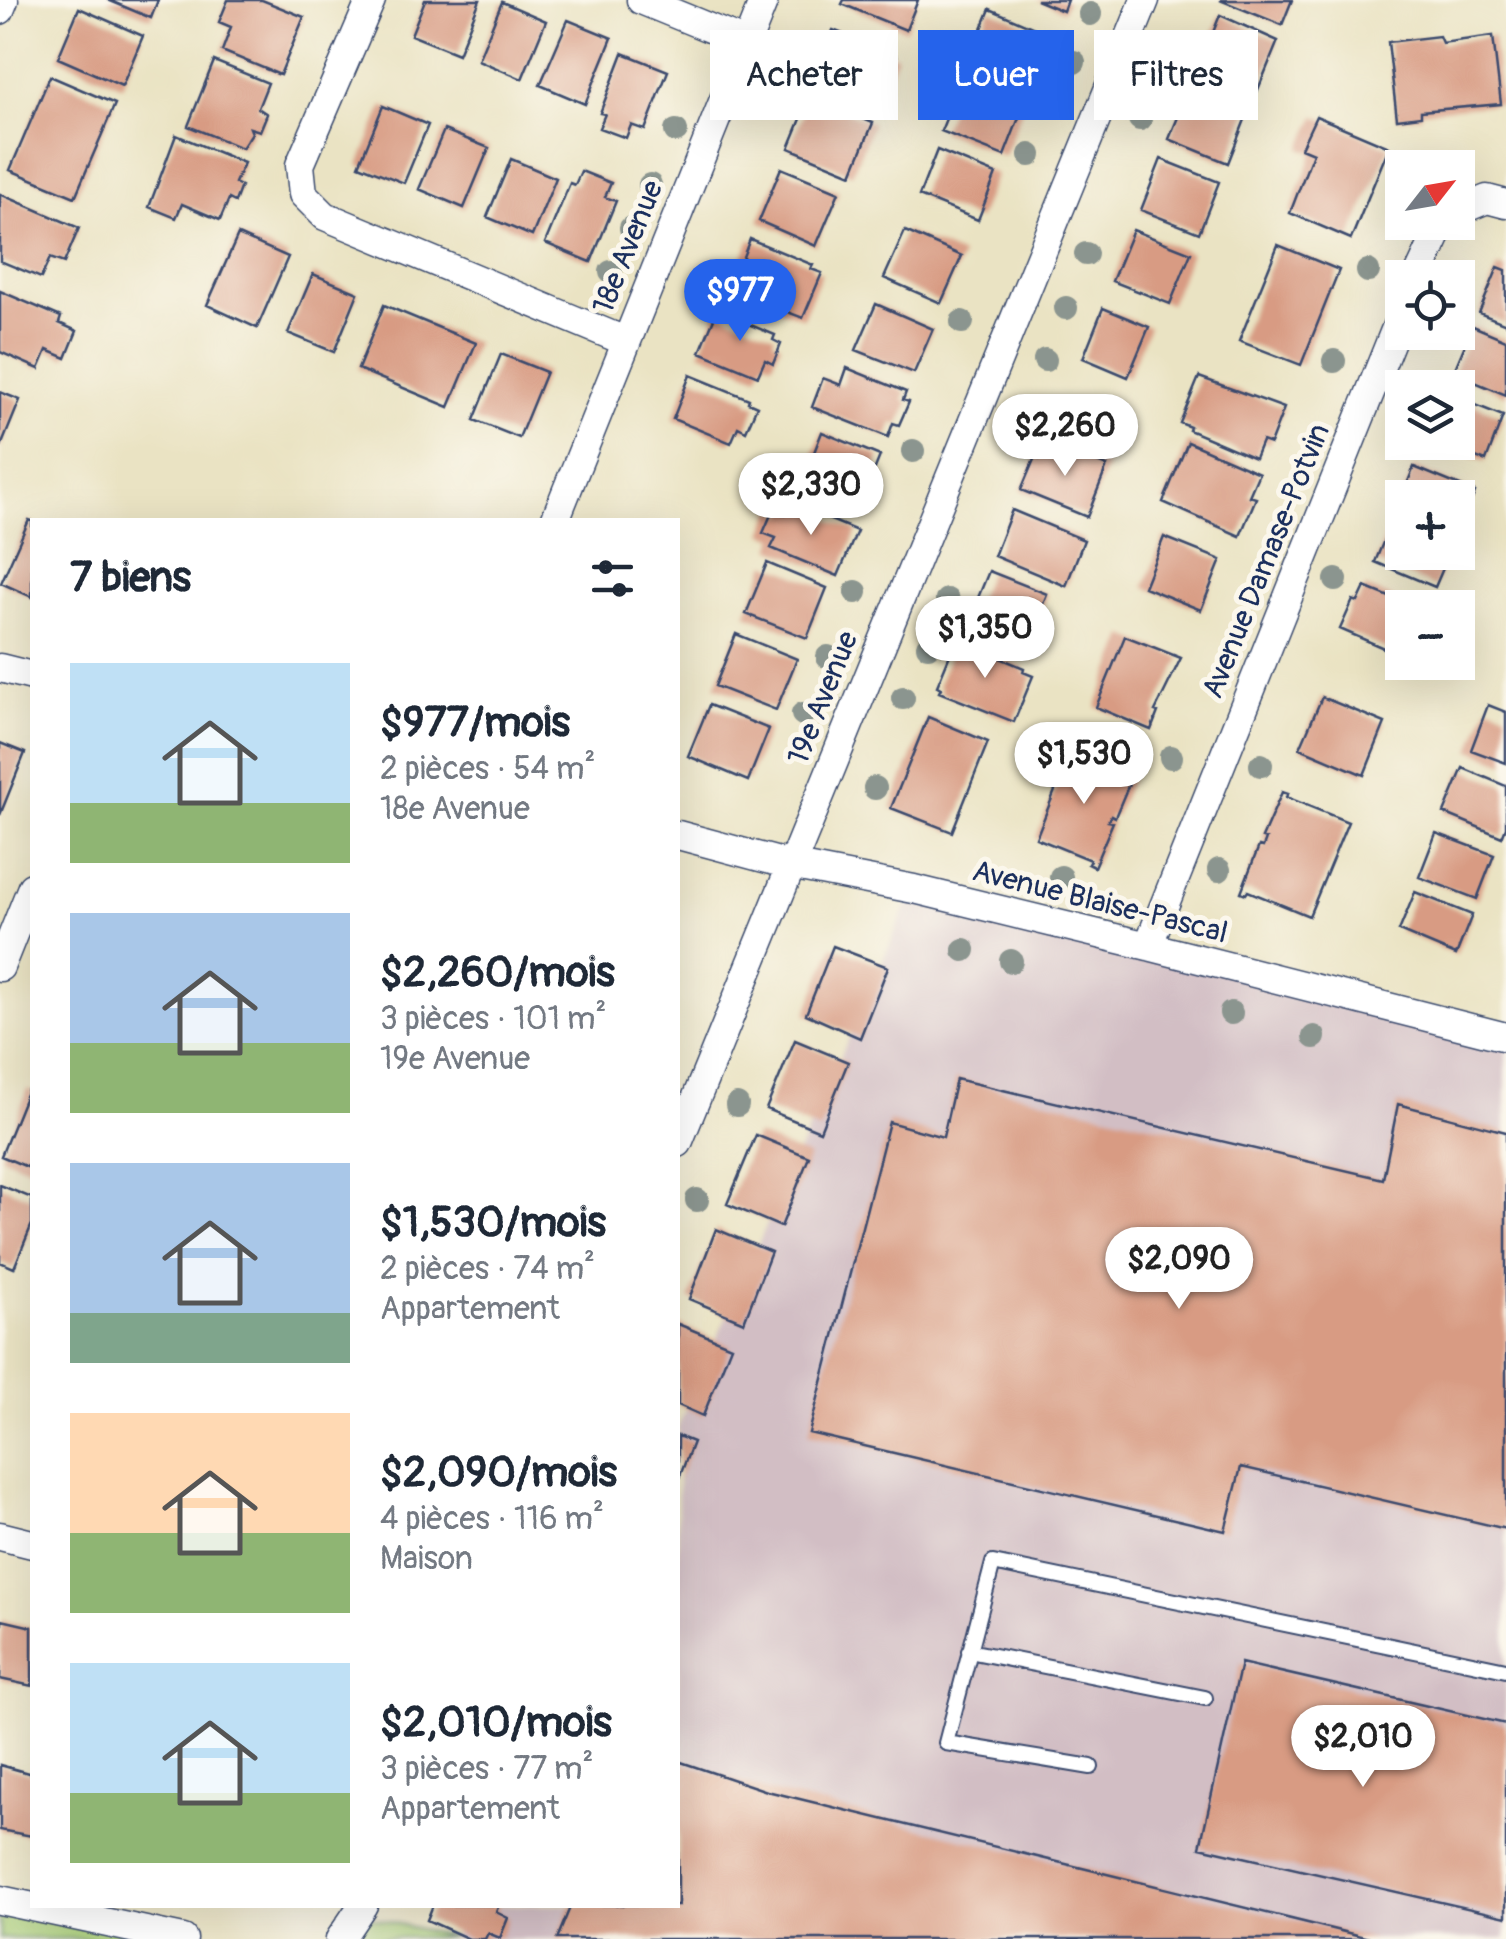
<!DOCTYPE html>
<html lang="fr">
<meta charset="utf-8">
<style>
:root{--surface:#fff;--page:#f2f2f3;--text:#1f2937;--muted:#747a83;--accent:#2563eb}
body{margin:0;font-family:Pangolin,sans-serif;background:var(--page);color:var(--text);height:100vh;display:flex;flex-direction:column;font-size:38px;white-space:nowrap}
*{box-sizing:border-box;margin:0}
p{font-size:32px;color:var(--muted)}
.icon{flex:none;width:55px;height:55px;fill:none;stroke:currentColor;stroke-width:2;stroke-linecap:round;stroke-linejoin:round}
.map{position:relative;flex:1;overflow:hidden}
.details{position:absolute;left:30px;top:518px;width:650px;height:1390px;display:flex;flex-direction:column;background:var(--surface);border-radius:0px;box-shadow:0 10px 40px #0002}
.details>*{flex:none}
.top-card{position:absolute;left:710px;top:30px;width:645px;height:90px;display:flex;gap:20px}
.needle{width:65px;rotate:59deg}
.fabs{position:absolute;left:1385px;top:150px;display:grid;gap:20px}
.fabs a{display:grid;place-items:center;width:90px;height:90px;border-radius:0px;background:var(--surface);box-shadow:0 10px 40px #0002;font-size:50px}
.price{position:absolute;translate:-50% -85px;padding:0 22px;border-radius:35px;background:#fff;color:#222;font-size:32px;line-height:65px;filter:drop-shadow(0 2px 5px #0008)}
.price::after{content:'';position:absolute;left:50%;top:60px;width:30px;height:22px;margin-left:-15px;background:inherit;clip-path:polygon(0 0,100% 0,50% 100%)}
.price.selected{background:var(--accent);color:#fff}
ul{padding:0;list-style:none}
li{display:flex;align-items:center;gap:30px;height:250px;padding:0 40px}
li span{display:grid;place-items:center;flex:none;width:280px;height:200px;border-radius:0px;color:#555}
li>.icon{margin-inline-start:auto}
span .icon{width:120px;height:120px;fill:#fffc;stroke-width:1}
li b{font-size:42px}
h2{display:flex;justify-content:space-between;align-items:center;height:120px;padding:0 40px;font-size:42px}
.chip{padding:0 35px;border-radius:0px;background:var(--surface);box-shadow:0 10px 40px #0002;font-size:35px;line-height:90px}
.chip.selected{background:var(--accent);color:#fff}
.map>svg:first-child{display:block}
</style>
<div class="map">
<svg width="1506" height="1939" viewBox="0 0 1506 1939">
<rect width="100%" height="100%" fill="#fbf7ec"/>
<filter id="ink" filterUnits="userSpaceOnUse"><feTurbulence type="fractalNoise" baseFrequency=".01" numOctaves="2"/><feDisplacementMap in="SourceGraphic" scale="20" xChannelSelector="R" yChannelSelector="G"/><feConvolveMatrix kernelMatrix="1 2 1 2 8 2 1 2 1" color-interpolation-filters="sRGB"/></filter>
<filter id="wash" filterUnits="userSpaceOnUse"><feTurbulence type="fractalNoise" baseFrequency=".0048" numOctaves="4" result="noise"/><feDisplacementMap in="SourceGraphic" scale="40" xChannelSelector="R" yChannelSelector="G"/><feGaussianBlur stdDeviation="2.25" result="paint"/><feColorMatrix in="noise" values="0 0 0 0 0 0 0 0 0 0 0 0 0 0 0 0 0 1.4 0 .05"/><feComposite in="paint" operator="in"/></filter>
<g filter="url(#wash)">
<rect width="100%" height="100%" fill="#eae3c3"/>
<path fill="#d2bec4" d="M914 889 1506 1037V1939H452L467 1905H678V1427Z"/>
<path fill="#a5ca74" stroke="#607c69" stroke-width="2.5" d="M0 1900 183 1939H0Z
M359 1914 452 1937 340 1939Z"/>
<g id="blocks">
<path fill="#d89b83" d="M108 0H158L151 18Z
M228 0H262L304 17 280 75 222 51 231 27 219 22Z
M425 0H480L458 54 411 35Z
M844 0H918L906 30 842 4Z
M1036 0H1067L1063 11Z
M1220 0H1292L1282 25Z
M502 2 546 21 522 79 478 60Z
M79 8 143 36 122 86 58 58Z
M990 9 1053 36 1030 88 968 62Z
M1220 15 1278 41 1257 92 1199 67Z
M568 20 612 38 585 104 540 85Z
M833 30 897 56 875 108 811 82Z
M1439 36 1442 43 1493 36 1501 104 1421 111V116L1397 119 1388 42Z
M623 53 668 71 645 130 631 125 626 138 599 128 605 114 600 113Z
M214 61 268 83 258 108 267 114 260 131 250 128 252 133 242 148 188 126Z
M50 76 115 104 75 197 10 170Z
M962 79 1024 105 1004 156 941 131Z
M1190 88 1248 112 1228 163 1169 139Z
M810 97 873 123 852 174 789 148Z
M383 106 428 125 404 183 359 165Z
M1316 116 1389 147 1351 239 1290 213 1313 153 1301 148Z
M444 130 489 148 464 208 419 189Z
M176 135 244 163 235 183 241 186 235 202 229 199 220 220 182 204 176 218 149 207Z
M937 150 996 174 978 220 919 196Z
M511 159 556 178 532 236 487 217Z
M1161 159 1219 182 1199 233 1141 210Z
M781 168 839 192 816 246 759 221Z
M581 171 611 183 605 197 616 201 591 262 545 243 570 183 575 185Z
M0 194 79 228 64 263 50 258 41 278 0 261Z
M1133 230 1191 253 1170 304 1112 281Z
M905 231 962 256 941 303 884 278Z
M238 235 288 257 257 328 207 305Z
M750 239 813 265 811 269 822 273 803 318 730 290Z
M1278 245 1339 270 1301 365 1239 341Z
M1498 267 1506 270V324L1479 313Z
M313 274 358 293 334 352 288 333Z
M0 291 61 317 59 323 77 331 66 358 47 350 39 369 0 352Z
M876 304 933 329 914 373 856 350Z
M384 305 476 343 449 407 358 369Z
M1103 308 1149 327 1128 377 1083 358Z
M717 311 775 335 773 340 781 344 773 364 765 360 758 376 700 352Z
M1473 326 1506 340V395L1453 373Z
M501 354 546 372 519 438 474 420Z
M847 368 906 392 903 400 909 402 899 425 893 423 888 437 812 407 823 378 841 385Z
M690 375 749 399 748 402 757 406 746 431 738 427 731 443 673 419Z
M1199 377 1284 408 1270 444 1262 441 1255 458 1189 430 1190 427 1180 423Z
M0 392 20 400 0 449Z
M1458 398 1503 416 1486 461 1438 443 1458 442Z
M822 432 880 456 862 501 804 478Z
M1046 441 1107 466 1087 517 1021 490 1035 457 1039 459Z
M1188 442 1259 473 1249 496 1256 498 1240 536 1163 502Z
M1414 467 1475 492 1458 535V498H1402V552H1450L1435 587 1375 562Z
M790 503 857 531 838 576 771 548 776 538 763 533 773 510 785 515Z
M1012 510 1084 540 1066 586 994 556Z
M29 520 32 521V597L1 583Z
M1164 537 1221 560 1201 610 1144 587Z
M767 563 827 588 807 638 746 614Z
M989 571 1047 594 1026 645 968 622Z
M1365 587 1414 607 1402 608V656L1340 629 1353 600 1358 602Z
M736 634 797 659 776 710 715 686Z
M1125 636 1181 658 1155 711 1158 712 1151 730 1096 707Z
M960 641 1024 668 1023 672 1033 676 1014 722 939 692 941 688 937 686 954 645 958 646Z
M1322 697 1385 723 1364 775 1300 748Z
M709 705 769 729 748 781 688 756Z
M1488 705 1506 712V763L1471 750Z
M928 717 988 742 952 832 891 808Z
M0 743 25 753 0 815Z
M1071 751 1125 773 1127 769 1134 772 1115 817 1111 815 1108 821 1113 822 1094 867 1088 864 1090 860 1036 838Z
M1463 768 1506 786V827L1502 837 1444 813Z
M1282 792 1288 794 1286 797 1348 822 1309 916 1248 891 1246 894 1241 892 1259 846 1263 847 1265 842 1266 839 1262 838Z
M1436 833 1494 855 1477 899 1419 877Z
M1415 892 1472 915 1456 955 1399 931Z
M833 946 888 967 860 1038 806 1014Z
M795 1040 848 1062 820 1131 766 1109Z
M956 1079 1383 1179 1398 1104 1506 1132V1529L1241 1467 1225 1531 809 1433 889 1122 943 1137Z
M28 1089 32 1091V1169L1 1156Z
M756 1135 809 1157 781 1227 727 1204Z
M0 1185 32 1198V1224L14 1268 0 1262Z
M716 1229 771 1252 744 1322 689 1299Z
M678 1324 731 1346 703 1416 678 1405Z
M678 1436 693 1442 678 1481Z
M2 1620 32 1627V1686L0 1679Z
M1241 1663 1506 1724V1917L1200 1847Z
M678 1761 767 1791 1373 1939H557L571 1905H678Z
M0 1765 32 1774V1836L0 1830Z
M433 1905H499L496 1912 508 1918 500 1938 488 1933 485 1939H469L427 1920Z"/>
</g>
</g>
<g filter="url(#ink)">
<use href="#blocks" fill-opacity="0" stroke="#3a4a6d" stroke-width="2.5"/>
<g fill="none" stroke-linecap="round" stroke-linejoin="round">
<defs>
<path id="lane" d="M969 1651 1205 1698
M1091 1767 946 1743 993 1563 1506 1670"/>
<path id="street" d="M371 0 300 165 303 194 325 216 625 341
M641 0 746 43
M0 10 4 0
M1458 211 1487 199 1506 204
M1417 278 1443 222
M555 520 764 0
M0 668 32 676
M678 835 790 865 914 889 1148 946 1506 1037
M1148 946 1402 313
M0 967 32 887
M678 1143 1145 0
M0 1536 32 1544
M0 1900 183 1939
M340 1939 363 1905"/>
</defs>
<use href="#lane" stroke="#3a4a6d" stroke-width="18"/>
<use href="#street" stroke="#3a4a6d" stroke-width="31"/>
<use href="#lane" stroke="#fff" stroke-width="14"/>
<use href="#street" stroke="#fff" stroke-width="28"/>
</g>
<g fill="#8b958f">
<circle cx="1090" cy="14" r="12"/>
<circle cx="1168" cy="60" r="12"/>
<circle cx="1074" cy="62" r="12"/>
<circle cx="1140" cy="119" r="12"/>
<circle cx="676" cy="131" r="12"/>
<circle cx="1030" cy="155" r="12"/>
<circle cx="650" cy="185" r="12"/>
<circle cx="631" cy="228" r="12"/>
<circle cx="1086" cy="254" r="12"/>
<circle cx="1368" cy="271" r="12"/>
<circle cx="611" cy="272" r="12"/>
<circle cx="1066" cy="308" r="12"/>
<circle cx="962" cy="322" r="12"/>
<circle cx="1045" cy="360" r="12"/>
<circle cx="1334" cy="361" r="12"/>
<circle cx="913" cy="451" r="12"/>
<circle cx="1336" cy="580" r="12"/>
<circle cx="856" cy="592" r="12"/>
<circle cx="947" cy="600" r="12"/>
<circle cx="928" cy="646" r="12"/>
<circle cx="828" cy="657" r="12"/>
<circle cx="903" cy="698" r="12"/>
<circle cx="803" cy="714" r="12"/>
<circle cx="1171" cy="757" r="12"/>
<circle cx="1261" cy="765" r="12"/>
<circle cx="875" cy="788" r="12"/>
<circle cx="1219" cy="870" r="12"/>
<circle cx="1061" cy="877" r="12"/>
<circle cx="964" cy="950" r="12"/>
<circle cx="1011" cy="961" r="12"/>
<circle cx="1231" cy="1013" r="12"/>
<circle cx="1314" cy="1037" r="12"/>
<circle cx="737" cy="1105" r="12"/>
<circle cx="697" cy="1200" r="12"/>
</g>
</g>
<g text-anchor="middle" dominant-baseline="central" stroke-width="10" stroke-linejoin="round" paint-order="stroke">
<g font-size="30" fill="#1b2f5e" stroke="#fbf7ec">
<text transform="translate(628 247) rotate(-68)">18e Avenue</text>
<text transform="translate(1266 561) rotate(-68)">Avenue Damase-Potvin</text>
<text transform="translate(823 698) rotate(-68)">19e Avenue</text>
<text transform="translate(1100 902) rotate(14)">Avenue Blaise-Pascal</text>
</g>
</g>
</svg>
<div class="fabs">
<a><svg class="needle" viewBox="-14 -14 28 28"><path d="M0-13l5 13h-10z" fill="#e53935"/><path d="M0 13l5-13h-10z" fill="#747a83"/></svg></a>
<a><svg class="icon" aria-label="locate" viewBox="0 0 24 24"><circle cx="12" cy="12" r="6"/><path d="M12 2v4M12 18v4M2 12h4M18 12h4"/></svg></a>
<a><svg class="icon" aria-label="layers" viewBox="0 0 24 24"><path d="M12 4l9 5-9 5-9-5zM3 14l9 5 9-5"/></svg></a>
<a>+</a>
<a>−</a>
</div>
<b class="price selected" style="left:740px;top:344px">$977</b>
<b class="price" style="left:1065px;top:479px">$2,260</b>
<b class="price" style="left:811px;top:538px">$2,330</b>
<b class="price" style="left:985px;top:681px">$1,350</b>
<b class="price" style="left:1084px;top:807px">$1,530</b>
<b class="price" style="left:1179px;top:1312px">$2,090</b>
<b class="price" style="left:1363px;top:1790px">$2,010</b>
<div class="top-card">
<a class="chip">Acheter</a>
<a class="chip selected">Louer</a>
<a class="chip">Filtres</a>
</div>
<section class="details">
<h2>7 biens<svg class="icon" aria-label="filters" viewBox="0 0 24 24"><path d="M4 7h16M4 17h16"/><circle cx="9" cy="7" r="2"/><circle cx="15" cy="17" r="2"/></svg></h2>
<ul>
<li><span style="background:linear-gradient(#bfe0f5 70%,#8fb573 0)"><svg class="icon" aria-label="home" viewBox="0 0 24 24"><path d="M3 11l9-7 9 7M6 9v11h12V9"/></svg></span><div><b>$977/mois</b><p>2 pièces · 54 m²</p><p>18e Avenue</p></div></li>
<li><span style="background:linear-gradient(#a9c7e8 65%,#8fb573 0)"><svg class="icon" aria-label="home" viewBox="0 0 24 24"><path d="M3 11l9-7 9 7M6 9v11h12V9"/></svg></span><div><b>$2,260/mois</b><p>3 pièces · 101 m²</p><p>19e Avenue</p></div></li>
<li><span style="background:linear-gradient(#a9c7e8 75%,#7fa58c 0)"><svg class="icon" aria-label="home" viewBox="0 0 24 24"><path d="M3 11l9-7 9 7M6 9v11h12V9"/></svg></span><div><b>$1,530/mois</b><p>2 pièces · 74 m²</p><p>Appartement</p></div></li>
<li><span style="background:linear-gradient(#ffd9b3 60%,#8fb573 0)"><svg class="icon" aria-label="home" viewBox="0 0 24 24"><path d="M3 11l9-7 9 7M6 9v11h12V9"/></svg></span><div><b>$2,090/mois</b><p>4 pièces · 116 m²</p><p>Maison</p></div></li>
<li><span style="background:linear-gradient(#bfe0f5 65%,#8fb573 0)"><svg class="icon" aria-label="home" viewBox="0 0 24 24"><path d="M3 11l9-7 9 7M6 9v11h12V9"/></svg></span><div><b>$2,010/mois</b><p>3 pièces · 77 m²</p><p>Appartement</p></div></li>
</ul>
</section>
</div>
